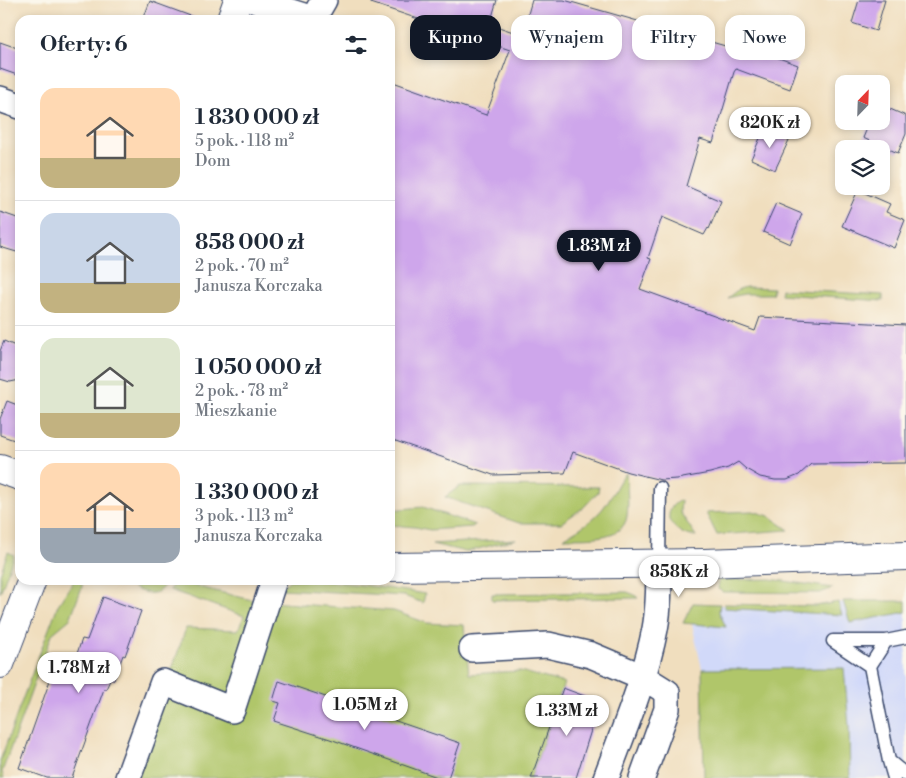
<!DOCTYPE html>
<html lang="pl">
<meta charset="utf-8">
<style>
:root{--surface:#fff;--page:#f6f6f7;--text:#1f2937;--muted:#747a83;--line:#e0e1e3;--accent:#111827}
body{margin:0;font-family:"Libre Bodoni",serif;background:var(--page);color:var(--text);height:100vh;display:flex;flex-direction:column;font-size:19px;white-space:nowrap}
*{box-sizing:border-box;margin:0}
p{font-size:16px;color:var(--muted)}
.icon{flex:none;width:28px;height:28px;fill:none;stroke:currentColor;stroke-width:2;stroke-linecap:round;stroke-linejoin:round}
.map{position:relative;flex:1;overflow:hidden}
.drawer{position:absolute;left:15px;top:15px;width:380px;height:570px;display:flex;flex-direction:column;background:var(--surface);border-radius:15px;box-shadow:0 2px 8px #0003}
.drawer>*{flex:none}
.top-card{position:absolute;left:410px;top:15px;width:420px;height:45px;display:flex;gap:10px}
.needle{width:32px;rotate:23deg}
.fabs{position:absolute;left:835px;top:75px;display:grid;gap:10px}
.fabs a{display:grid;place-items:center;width:55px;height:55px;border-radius:10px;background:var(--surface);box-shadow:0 2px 8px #0003;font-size:25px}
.price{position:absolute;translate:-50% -42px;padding:0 11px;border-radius:18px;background:#fff;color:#222;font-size:16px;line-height:32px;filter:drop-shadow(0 1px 2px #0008)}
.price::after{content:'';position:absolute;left:50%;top:30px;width:15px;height:11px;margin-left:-8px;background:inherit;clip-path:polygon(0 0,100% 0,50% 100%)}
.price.current{background:var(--accent);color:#fff}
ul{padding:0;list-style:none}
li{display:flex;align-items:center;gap:15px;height:125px;padding:0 25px}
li+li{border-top:1px solid var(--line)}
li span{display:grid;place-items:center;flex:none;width:140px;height:100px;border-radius:15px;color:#555}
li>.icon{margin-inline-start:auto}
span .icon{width:60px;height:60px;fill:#fffc;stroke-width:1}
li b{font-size:21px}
h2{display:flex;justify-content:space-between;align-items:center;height:60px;padding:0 25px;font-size:21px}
.tag{padding:0 18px;border-radius:15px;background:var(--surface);box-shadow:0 2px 8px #0003;font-size:18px;line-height:45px}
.tag.current{background:var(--accent);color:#fff}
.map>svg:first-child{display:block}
</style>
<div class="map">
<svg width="906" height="778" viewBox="0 0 906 778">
<rect width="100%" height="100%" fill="#fbf7ec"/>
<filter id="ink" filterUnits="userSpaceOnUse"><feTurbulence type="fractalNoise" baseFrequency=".02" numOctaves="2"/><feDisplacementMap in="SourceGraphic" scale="10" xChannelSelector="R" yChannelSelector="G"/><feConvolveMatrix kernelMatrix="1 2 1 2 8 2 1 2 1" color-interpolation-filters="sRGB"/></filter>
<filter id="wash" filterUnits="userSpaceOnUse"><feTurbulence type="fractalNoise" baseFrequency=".0096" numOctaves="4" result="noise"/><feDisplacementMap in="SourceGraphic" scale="20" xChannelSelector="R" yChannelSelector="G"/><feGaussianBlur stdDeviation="1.12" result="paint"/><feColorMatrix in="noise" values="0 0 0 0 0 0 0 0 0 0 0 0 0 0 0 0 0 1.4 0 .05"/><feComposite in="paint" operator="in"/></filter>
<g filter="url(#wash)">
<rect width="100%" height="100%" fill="#f0debe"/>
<path fill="#d1d9f9" d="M845 602H906V778H850L849 726 844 668 702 669 692 624 694 605 816 606Z"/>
<path fill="#b0c66a" stroke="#667a64" d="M746 287 773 288 772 294H744L727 298 739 289Z
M781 289 883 295V301L780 294Z
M626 473C627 487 629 502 627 516 624 542 582 537 563 538 583 527 600 517 611 496 618 486 617 483 626 473Z
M460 486 599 487 598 492 583 508 561 523H519L445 497Z
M681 500 680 512 696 536C684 537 676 530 669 520 668 510 672 504 681 500Z
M423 507 475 525 472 527 430 530 415 527 390 525V510Z
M753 511 769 516 789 530 717 535 706 513Z
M516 539 466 552 432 544Z
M8 552 14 555 0 593V574Z
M770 579 833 588 820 593 723 592 718 589 719 580Z
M74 580H82V587L70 619 52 634 2 772 4 778H0V761L24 695 58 605Z
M122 580H142L154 584 155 580H166C160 603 135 591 122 580Z
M290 580C336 580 380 587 425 594L423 603 404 596 282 589 284 585Z
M175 581 256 601 394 611 427 623 464 625 469 674 520 671 564 683 531 778H135L186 628 238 630 244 616 170 590 173 583Z
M627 592 635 595 638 598 492 600V594Z
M843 601H906V612L850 623Z
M838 602 842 615 724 608V604L816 606Z
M693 603 720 604 719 612 726 627 683 623Z
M844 668 849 726 850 778H704L702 669Z"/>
<g id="blocks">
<path fill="#cea6eb" d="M372 0H497L490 24 522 35 532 0H564L764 57 765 53 798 65 790 89 736 69 734 72 713 143 700 139 686 186 721 201 709 229 708 228 704 235 662 217 648 258 651 259 640 289 755 331 760 317 906 325V463L811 464 799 475 787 480H775L760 477 746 469 738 462 728 468 710 473 677 479 661 480 628 472 573 452 565 473 493 475 390 439V91L393 82 486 115 510 50 371 3Z
M859 0H885L876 31 852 23Z
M150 1 196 18V20H143Z
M0 42 20 49V76L0 69Z
M881 105 906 116V134L898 153 863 138 870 121H881Z
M764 129 789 140 775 170 751 159Z
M858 190 890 204 886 212 905 220 894 248 842 226Z
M776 203 802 214 790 244 763 232Z
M0 212 20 219V253L0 247Z
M4 341 20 348V380L10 382 0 379V351Z
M7 401 20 406V442L0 435V419Z
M103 597 141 611 125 656 123 655 114 680 111 678 106 689H104L72 778H47L19 768 54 669 70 674 82 639 87 640Z
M279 681 460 743 448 778H440L330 739 274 721 280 703 273 701Z
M563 688 598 701 595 708H598L576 778H531Z"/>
</g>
</g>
<g filter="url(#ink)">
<use href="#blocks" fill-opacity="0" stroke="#3b496c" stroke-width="1"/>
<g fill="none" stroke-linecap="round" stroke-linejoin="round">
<defs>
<path id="service" d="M659 564 660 488
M833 641H886
M833 641 870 666
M889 761 906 775
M894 778 889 761 870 666 886 641 906 637"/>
<path id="minor" d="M253 0 313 19 324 0
M0 99 20 106
M472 649 548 645 591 655 643 677 667 692V709L642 778
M128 778 163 682 232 710 274 580
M606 778C624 729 645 680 655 629 659 608 659 586 659 564"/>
<path id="tertiary" d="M231 20 238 0
M0 469 20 476
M390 567 704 563 906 556
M0 664 32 580"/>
</defs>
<use href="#service" stroke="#3b496c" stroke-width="15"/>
<use href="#minor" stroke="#3b496c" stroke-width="28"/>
<use href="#tertiary" stroke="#3b496c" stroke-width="30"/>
<use href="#service" stroke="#fff" stroke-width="12"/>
<use href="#minor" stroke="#fff" stroke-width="25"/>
<use href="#tertiary" stroke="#fff" stroke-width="28"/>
</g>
</g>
</svg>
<div class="fabs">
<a><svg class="needle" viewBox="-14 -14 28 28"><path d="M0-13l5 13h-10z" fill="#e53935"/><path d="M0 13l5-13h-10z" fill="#747a83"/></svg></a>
<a><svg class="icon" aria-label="layers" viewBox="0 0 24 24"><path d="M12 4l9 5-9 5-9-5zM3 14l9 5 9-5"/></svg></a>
</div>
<b class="price" style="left:770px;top:149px">820K zł</b>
<b class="price current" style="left:599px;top:272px">1.83M zł</b>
<b class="price" style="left:679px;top:598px">858K zł</b>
<b class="price" style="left:79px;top:694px">1.78M zł</b>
<b class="price" style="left:365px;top:731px">1.05M zł</b>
<b class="price" style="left:567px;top:737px">1.33M zł</b>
<div class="top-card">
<a class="tag current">Kupno</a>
<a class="tag">Wynajem</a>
<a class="tag">Filtry</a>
<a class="tag">Nowe</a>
</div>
<section class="drawer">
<h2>Oferty: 6<svg class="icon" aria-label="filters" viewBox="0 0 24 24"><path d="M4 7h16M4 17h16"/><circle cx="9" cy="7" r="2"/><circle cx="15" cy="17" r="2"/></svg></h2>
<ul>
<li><span style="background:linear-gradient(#ffd9b3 70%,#c2b280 0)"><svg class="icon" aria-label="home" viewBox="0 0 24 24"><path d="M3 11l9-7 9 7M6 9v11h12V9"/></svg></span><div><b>1 830 000 zł</b><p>5 pok. · 118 m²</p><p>Dom</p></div></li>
<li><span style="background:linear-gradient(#c9d6e8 70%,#c2b280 0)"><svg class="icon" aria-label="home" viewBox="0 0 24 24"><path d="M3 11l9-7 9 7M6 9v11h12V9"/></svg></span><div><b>858 000 zł</b><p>2 pok. · 70 m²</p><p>Janusza Korczaka</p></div></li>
<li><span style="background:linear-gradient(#dfe7d0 75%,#c2b280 0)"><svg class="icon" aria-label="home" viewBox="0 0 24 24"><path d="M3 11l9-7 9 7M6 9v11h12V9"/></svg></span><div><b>1 050 000 zł</b><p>2 pok. · 78 m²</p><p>Mieszkanie</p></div></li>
<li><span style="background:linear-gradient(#ffd9b3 65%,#9aa5b1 0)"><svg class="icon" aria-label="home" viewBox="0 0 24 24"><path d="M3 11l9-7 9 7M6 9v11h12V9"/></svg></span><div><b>1 330 000 zł</b><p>3 pok. · 113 m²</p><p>Janusza Korczaka</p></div></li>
</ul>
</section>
</div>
